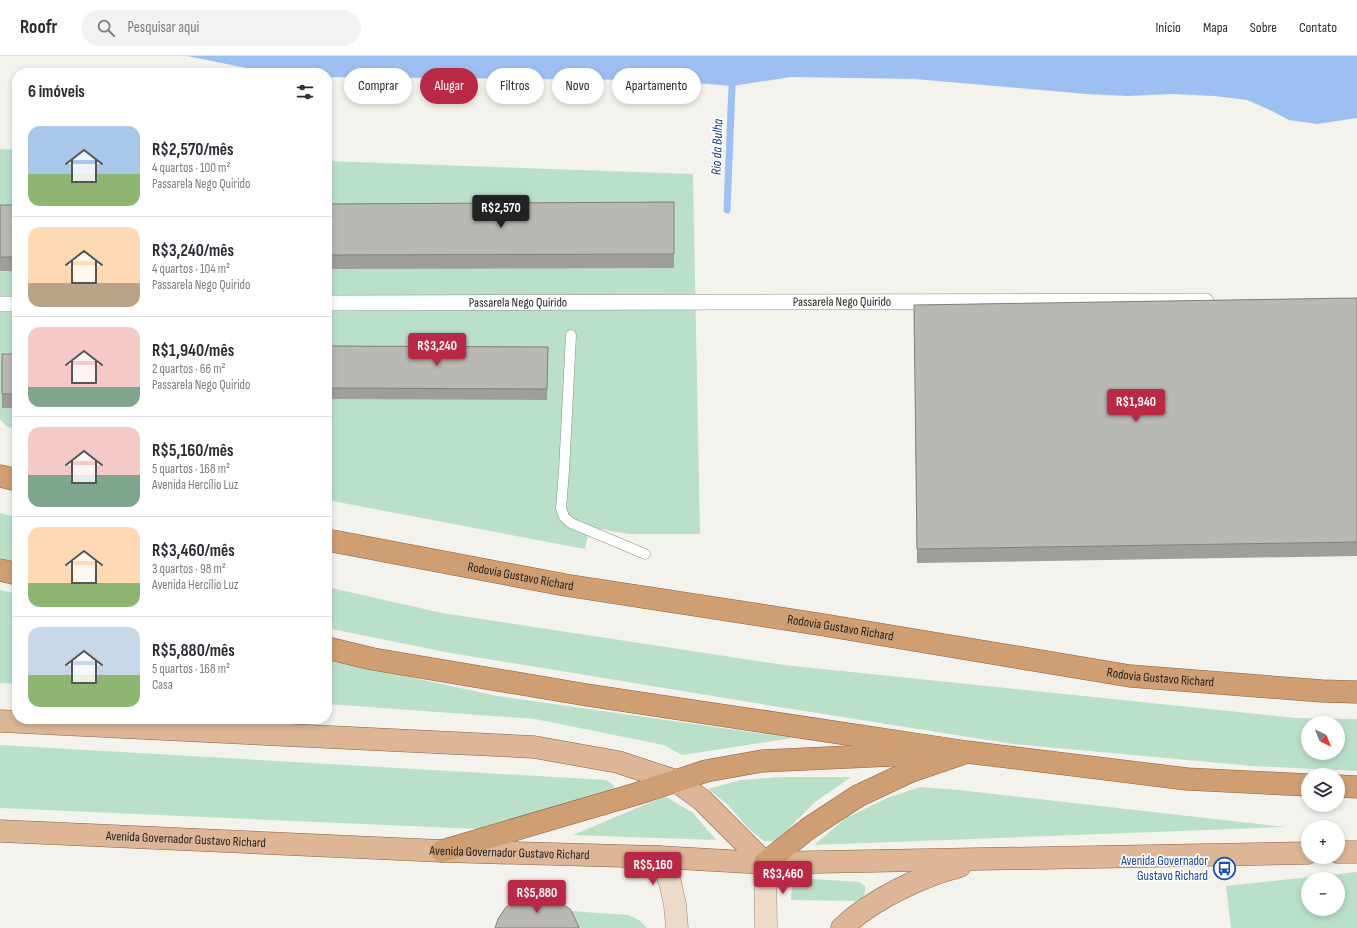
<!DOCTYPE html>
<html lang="pt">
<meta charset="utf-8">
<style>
:root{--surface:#fff;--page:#f2f2f3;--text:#2b2b33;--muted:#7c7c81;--line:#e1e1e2;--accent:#b92844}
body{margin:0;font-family:"Sofia Sans Condensed",sans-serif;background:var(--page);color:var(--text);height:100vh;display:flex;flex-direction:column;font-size:15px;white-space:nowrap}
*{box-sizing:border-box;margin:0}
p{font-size:13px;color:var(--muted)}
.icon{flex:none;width:22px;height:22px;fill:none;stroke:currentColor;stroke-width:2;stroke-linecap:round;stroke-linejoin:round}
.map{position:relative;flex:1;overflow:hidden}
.details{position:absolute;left:12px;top:12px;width:320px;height:656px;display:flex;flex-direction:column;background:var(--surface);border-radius:16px;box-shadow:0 2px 6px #0003}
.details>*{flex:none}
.top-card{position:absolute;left:344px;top:12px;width:380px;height:36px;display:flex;gap:8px}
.needle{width:26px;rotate:137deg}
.tools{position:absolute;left:1301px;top:660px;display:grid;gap:8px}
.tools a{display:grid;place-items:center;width:44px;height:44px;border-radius:50%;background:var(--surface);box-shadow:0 2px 6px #0003;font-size:20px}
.price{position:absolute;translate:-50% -34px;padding:0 9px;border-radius:4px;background:var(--accent);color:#fff;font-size:13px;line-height:26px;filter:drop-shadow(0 1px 2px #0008)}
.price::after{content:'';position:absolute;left:50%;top:24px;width:12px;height:9px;margin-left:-6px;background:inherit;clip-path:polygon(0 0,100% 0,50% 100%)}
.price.on{background:#222;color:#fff}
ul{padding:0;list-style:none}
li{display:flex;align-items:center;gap:12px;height:100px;padding:0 16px}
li+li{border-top:1px solid var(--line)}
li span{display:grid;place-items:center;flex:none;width:112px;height:80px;border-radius:12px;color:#555}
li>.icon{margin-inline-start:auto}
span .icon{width:48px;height:48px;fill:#fffc;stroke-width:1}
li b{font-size:17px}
h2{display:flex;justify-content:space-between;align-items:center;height:48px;padding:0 16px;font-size:17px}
.tag{padding:0 14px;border-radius:18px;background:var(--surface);box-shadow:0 2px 6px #0003;font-size:14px;line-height:36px}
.tag.on{background:var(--accent);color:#fff}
header{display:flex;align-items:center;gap:24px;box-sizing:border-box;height:56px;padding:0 20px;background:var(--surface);border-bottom:1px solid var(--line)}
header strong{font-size:19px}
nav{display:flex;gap:22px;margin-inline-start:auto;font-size:14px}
.search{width:280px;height:36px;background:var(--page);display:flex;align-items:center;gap:10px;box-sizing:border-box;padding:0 14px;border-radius:22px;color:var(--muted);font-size:15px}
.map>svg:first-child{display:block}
</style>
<header>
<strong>Roofr</strong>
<div class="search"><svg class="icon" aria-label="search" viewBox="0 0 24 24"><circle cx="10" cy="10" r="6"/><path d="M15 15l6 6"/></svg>Pesquisar aqui</div>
<nav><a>Início</a><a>Mapa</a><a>Sobre</a><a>Contato</a></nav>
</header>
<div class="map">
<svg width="1357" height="872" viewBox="0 0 1357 872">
<rect width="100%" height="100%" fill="#f4f2ed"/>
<path fill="#bae0ca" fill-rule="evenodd" d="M0 93 17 94V374L6 370 0 363Z
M327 105 693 118 700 478H628L590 471 585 493 327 444Z
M0 457 17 461V506L0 502Z
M327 531 442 557 784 609 1296 662 1357 663V715L1252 710 1013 688 779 651 445 596 327 572ZM1308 667H1338V697H1308Z
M0 534 17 538V628L0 627Z
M327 603 497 640 793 682 682 699 664 689 535 663 327 648Z
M0 689 606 724 614 729 613 734 607 738 478 773 0 752Z
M781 721H851L815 746 792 769 781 786 764 785 747 771 728 749 708 733 741 724Z
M920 731 959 734 1286 771 814 789 846 762 887 742Z
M665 740 693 757 716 784 573 779Z
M1357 816V872H1231L1226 830ZM1308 823H1338V853H1308Z
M797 822 860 826 865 830C866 838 864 842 857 845L791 844 792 830Z
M512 851 628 859 639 864 647 872H563Z"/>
<path fill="#9ebff2" d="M187 0H1357V62L1317 68 1289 64 1270 54 1247 44 1214 40 1173 38 1128 40 1086 38 915 23 791 21 732 30 658 24 327 21V17H271Z"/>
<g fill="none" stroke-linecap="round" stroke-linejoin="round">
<path stroke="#9ebff2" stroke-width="7" d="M727 154 732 30"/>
<defs>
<path id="service" d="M571 279 564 415 561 452 564 461 571 467 645 498"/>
<g id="pedestrian">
<path id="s1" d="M327 247 1206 245"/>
<path d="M0 248H17"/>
</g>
<path id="secondary" d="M659 801 670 826 675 849 677 872
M765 807 766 872"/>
<g id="primary">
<path d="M0 665 534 691 618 706 676 725 702 744 765 807"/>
<path id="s2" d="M0 775 442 795 659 801 765 807 1308 797"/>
<path d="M1338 796H1357"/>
<path d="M842 872C871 844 921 820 960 810"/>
</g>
<g id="trunk">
<path d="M0 420 17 424"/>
<path id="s3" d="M327 484 565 529 824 569 1130 620 1322 635 1357 636"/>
<path d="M0 514 17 518"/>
<path d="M327 592 373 603 587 639 967 696 1187 723 1308 729"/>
<path d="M1338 730 1357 731"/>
<path d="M442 795 636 738 706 715 762 705 914 698"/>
<path d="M765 807 809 772 858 740 911 715 964 697"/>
</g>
</defs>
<use href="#service" stroke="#8e8d88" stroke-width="11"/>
<use href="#pedestrian" stroke="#8e8d88" stroke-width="16"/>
<use href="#secondary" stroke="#8e8d88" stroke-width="23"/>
<use href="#primary" stroke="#8a623e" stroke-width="23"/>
<use href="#trunk" stroke="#8a623e" stroke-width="23"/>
<use href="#service" stroke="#fff" stroke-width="10"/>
<use href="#pedestrian" stroke="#fff" stroke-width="15"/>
<use href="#secondary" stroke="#eddbca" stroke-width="22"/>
<use href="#primary" stroke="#dcb696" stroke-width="22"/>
<use href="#trunk" stroke="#d09e73" stroke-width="22"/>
</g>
<path fill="#a09e9a" d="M674 146V212L327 213V148Z
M0 149H17V215H0Z
M1357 242V500L917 507 914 249Z
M327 290 548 291 547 344 327 343Z
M2 298H17V352H2Z"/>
<path fill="#bab8b3" stroke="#82817d" d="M674 146V198L327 199V148Z
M0 149H17V201H0Z
M1357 242V486L917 493 914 249Z
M327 290 548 291 547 333 327 332Z
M2 298H17V338H2Z
M532 839H546L559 845 571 854 577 867 579 872H495L498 863 506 851 518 843Z"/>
<defs>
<symbol id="bus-ring" viewBox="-11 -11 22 22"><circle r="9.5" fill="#fff" stroke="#1a4fb4" stroke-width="1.5"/><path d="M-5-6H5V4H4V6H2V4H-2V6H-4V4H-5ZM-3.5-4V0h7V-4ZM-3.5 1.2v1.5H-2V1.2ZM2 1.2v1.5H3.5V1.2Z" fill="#1a4fb4"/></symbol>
</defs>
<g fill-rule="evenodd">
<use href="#bus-ring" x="1212" y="800" width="25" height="25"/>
</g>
<g text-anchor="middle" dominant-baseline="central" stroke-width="3.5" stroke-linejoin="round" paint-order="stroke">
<g font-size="13" fill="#1f1f1d" stroke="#fff">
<text stroke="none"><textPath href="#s1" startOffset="515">Passarela Nego Quirido</textPath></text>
<text stroke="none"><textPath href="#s1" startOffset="191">Passarela Nego Quirido</textPath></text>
<text stroke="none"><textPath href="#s3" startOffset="197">Rodovia Gustavo Richard</textPath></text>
<text stroke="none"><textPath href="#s3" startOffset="521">Rodovia Gustavo Richard</textPath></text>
<text stroke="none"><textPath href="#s3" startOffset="845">Rodovia Gustavo Richard</textPath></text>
<text stroke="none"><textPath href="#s2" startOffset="186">Avenida Governador Gustavo Richard</textPath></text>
<text stroke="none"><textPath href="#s2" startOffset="510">Avenida Governador Gustavo Richard</textPath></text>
</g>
<g font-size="13" fill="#164399" stroke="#fff" text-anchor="end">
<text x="1208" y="805">Avenida Governador<tspan x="1208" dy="15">Gustavo Richard</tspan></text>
</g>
<g font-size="14" font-style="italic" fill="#113672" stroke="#fff">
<text transform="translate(717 91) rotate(-88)">Rio da Bulha</text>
</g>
</g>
</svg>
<div class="tools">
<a><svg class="needle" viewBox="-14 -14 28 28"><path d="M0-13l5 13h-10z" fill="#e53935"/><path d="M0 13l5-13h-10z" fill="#7c7c81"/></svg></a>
<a><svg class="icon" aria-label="layers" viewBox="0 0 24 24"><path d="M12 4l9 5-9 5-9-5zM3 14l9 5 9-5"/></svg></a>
<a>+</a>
<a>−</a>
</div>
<b class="price on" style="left:501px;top:173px">R$2,570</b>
<b class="price" style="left:437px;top:311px">R$3,240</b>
<b class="price" style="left:1136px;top:367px">R$1,940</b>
<b class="price" style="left:653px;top:830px">R$5,160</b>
<b class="price" style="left:783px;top:839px">R$3,460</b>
<b class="price" style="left:537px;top:858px">R$5,880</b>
<div class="top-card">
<a class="tag">Comprar</a>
<a class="tag on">Alugar</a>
<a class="tag">Filtros</a>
<a class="tag">Novo</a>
<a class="tag">Apartamento</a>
</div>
<section class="details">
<h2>6 imóveis<svg class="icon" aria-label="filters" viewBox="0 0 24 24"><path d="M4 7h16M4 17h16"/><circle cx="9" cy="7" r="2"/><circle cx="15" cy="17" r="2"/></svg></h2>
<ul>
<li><span style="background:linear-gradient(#a9c7e8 60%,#8fb573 0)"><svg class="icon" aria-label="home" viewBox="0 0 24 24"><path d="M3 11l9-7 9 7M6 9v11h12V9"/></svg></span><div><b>R$2,570/mês</b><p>4 quartos · 100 m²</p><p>Passarela Nego Quirido</p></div></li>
<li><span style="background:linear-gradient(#ffd9b3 70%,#b9a48a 0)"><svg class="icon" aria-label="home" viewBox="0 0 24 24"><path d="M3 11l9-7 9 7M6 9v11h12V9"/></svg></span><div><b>R$3,240/mês</b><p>4 quartos · 104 m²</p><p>Passarela Nego Quirido</p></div></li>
<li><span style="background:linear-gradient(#f6c9c9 75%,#7fa58c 0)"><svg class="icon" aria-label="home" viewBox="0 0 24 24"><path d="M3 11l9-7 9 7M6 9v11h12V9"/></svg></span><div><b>R$1,940/mês</b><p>2 quartos · 66 m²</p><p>Passarela Nego Quirido</p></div></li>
<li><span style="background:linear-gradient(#f6c9c9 60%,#7fa58c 0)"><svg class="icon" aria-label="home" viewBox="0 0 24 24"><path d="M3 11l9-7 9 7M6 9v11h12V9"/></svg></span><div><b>R$5,160/mês</b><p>5 quartos · 168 m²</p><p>Avenida Hercílio Luz</p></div></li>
<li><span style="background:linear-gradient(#ffd9b3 70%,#8fb573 0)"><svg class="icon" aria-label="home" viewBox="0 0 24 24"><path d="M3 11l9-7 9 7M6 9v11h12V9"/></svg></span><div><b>R$3,460/mês</b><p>3 quartos · 98 m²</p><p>Avenida Hercílio Luz</p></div></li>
<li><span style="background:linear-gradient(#c9d6e8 60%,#8fb573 0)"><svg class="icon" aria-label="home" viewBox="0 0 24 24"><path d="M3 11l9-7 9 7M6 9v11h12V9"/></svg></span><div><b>R$5,880/mês</b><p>5 quartos · 168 m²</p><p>Casa</p></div></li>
</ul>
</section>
</div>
